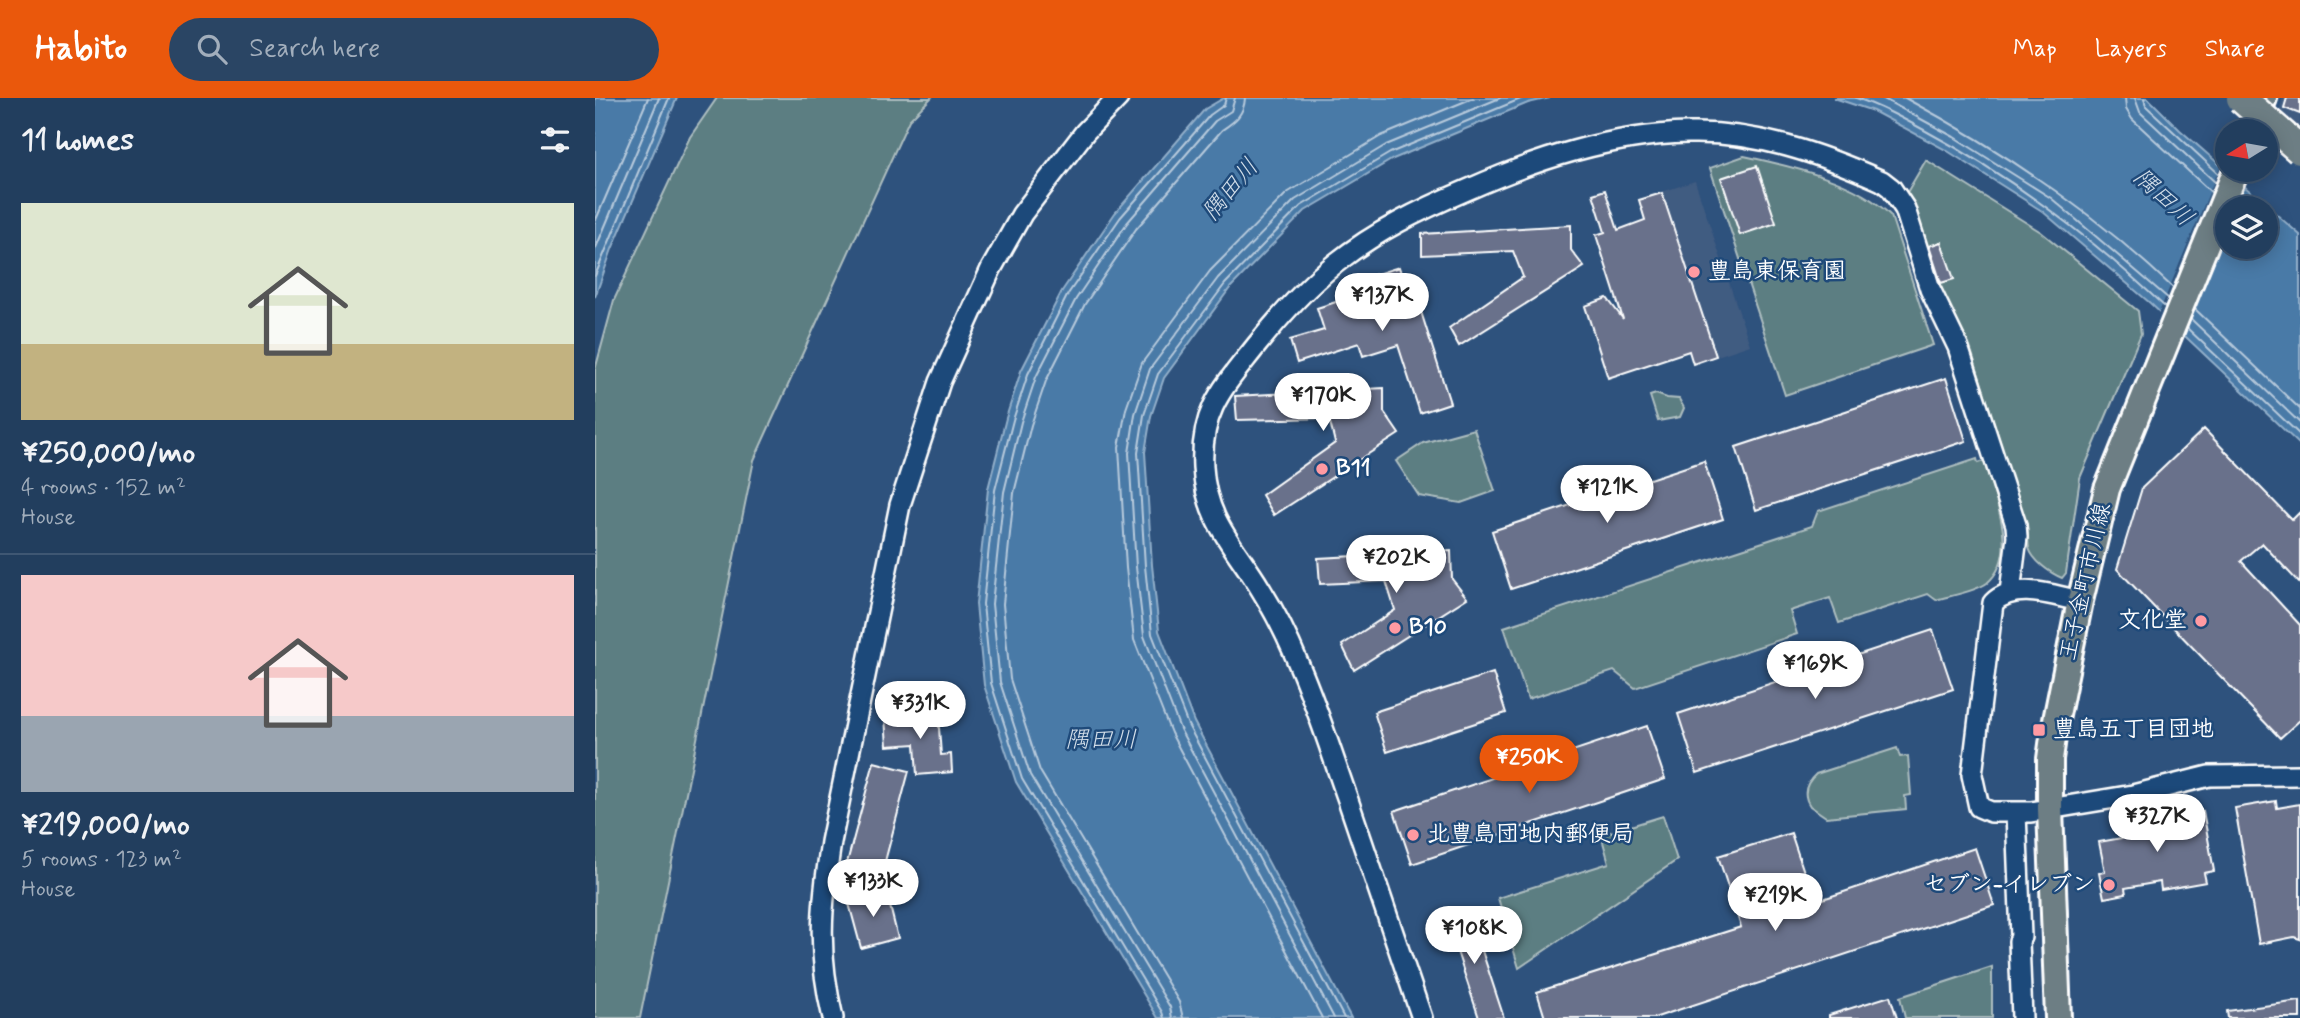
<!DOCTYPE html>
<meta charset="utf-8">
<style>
:root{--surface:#223e5e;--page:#2a4564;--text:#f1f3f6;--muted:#a2aebc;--line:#3f5773;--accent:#ea580c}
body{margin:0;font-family:Mynerve,"Klee One",sans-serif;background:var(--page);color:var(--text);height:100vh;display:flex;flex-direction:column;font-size:26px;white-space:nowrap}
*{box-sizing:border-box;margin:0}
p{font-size:23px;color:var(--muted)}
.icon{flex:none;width:38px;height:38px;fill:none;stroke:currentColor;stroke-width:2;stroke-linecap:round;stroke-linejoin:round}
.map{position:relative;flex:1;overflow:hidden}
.details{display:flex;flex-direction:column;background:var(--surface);width:595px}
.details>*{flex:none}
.needle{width:46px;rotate:259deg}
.fabs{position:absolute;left:1620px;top:21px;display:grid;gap:14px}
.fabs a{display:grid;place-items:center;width:63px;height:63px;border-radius:50%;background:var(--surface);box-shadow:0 4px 18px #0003,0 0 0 2px var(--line);font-size:35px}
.price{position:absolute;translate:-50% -60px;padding:0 16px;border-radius:24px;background:#fff;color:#222;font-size:23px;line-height:46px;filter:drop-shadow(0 2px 4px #0008)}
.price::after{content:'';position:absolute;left:50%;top:42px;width:21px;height:16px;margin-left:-10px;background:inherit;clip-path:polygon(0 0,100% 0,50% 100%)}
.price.current{background:var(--accent);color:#fff}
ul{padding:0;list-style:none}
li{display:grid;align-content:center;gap:14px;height:371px;padding:0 21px}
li+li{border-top:2px solid var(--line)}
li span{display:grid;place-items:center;height:217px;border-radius:0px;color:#555}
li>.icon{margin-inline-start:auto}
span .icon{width:126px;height:126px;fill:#fffc;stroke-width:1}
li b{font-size:30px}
h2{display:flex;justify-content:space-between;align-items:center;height:84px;padding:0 21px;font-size:30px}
header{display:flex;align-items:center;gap:42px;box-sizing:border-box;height:98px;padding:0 35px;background:var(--accent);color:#fff}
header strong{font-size:33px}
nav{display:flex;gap:38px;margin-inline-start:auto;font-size:24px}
.search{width:490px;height:63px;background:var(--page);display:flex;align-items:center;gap:18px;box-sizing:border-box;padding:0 24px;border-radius:38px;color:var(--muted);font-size:26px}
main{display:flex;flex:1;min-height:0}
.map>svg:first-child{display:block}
</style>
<header>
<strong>Habito</strong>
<div class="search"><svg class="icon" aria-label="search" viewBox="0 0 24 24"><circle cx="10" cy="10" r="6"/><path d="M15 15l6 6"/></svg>Search here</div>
<nav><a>Map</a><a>Layers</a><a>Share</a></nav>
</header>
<main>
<section class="details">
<h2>11 homes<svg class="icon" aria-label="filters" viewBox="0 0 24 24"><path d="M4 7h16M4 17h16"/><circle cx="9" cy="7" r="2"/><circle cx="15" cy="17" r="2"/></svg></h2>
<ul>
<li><span style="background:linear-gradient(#dfe7d0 65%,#c2b280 0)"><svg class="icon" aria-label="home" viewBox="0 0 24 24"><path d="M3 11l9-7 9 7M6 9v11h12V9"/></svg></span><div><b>¥250,000/mo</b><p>4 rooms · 152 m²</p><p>House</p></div></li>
<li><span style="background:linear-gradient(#f6c9c9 65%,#9aa5b1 0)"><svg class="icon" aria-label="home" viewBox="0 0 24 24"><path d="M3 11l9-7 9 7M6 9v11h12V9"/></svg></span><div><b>¥219,000/mo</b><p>5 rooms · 123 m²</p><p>House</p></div></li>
</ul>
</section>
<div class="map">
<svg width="1705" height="920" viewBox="0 0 1705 920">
<rect width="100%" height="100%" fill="#2e527d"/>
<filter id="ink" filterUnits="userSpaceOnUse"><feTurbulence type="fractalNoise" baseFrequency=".0143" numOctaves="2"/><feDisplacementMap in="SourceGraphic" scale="14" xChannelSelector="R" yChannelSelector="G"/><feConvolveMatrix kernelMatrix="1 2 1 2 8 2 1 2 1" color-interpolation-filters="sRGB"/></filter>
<g filter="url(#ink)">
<path fill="#405b81" d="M1688 0H1705V33L1684 13Z
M1100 83 1155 247 1098 266 1043 102Z"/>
<path fill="#5c7e82" stroke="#aebec0" stroke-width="2" d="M122 0H336L314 22 159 362 45 920H0V272L19 202 95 39Z
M1149 58C1195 68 1263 83 1296 118L1338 247 1190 297 1115 70Z
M1331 62 1446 134 1543 213 1546 236 1485 380 1471 475 1467 480C1455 475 1438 463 1434 450 1433 445 1433 438 1433 433L1375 249 1341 188 1311 96Z
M1061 296 1072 300 1084 301 1089 310 1085 319 1063 323 1055 298Z
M879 331 900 393 866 405 824 398 801 363 828 345Z
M1382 361 1383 365 1389 363C1399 398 1426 456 1392 485 1382 493 1354 498 1341 502L1333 496 1244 525 1235 500 1195 513 1202 536 1040 590 1019 573 933 601 909 529 1217 428 1223 413Z
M1302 650 1305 659 1313 658 1316 697 1310 698 1311 711 1231 719 1215 708C1207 696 1211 685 1221 676Z
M1068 718 1082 762 924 870 903 800 1014 765 1006 737Z
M1397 869V920H1310L1305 899Z"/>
<path fill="#4a7aa7" stroke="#92afca" stroke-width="2" fill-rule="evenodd" d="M0 0H82L17 151 0 199Z
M629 0H955L933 5 798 61 710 113 635 190 569 280 556 318 550 354 557 467 564 533 599 624 756 920H563L421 684 389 587 381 506 393 391 411 320 426 273 467 193 520 115 610 11Z
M1239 0H1553L1585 32 1705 137V347L1555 205 1447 113 1351 52 1278 13ZM1633 110H1671V149H1633Z"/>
<path fill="#2e527d" d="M1627 64 1633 70V123L1588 240 1563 217Z"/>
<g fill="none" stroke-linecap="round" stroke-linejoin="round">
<path stroke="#b7cadc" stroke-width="2" d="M1261 0C1285 8 1307 20 1329 32 1417 79 1498 141 1570 209
M1287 0 1359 39 1456 100 1574 201
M1310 0C1407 52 1498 113 1578 190
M1530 0 1531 11 1537 21 1617 95
M1540 0 1545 14 1621 85
M1549 0 1551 8 1624 76
M0 124 53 0
M0 152 64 0
M0 178 74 0
M1600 211 1705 311
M1596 221 1705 325
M1592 230 1705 337
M569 920 567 914 427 681 396 585 388 506 400 392 418 322 433 276 473 196 525 120 615 17 629 7 631 0
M577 920 575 909 435 677 405 584 397 506 409 394 426 324 441 279 481 201 532 125 620 23 636 13 640 0
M588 920 584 904 445 673 415 581 408 506 419 395 436 327 451 283 490 206 541 131 627 32C640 23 649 17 650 0
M727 920 576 635 539 542 531 470 524 349 531 311 547 265 615 173 692 95 786 38 878 0
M739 920 585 631 549 538 541 469 534 355 540 316 555 271 623 180 700 102 791 47 905 0
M749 920 593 627 557 536 550 468 543 355 549 317 563 276 630 186 706 108 795 55 928 0"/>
</g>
<path fill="#69718b" stroke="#fff" stroke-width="2" d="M1692 0H1705V16L1689 10Z
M1162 68 1181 125 1145 137 1126 80Z
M1010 92 1023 132 1050 122 1044 102 1067 95 1121 258 1098 266 1094 253 1013 280 990 208 1012 200 1028 221 1001 137 1010 134 998 96Z
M976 127V152L989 169 864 248 854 230 928 179 918 153 827 157V136Z
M1346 144 1359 181 1346 185 1334 148Z
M804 169 807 178 814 176 855 305 825 315 803 247 768 258 764 245 702 265 695 242 729 232 722 210 760 198 759 195 783 187 779 177Z
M1351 280 1371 343 1161 412 1141 349Z
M789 290V314L804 336 679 417 667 397 740 345 734 320 642 322 640 298Z
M1609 331 1697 422 1705 414V486L1667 445 1646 463 1705 527V622L1685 640 1522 471 1547 390Z
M1109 363 1128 421 916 491 897 433Z
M856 453 857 481 872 500 759 572 747 547 800 512 791 483 725 486 723 460Z
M1338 532 1358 591 1102 675 1083 616Z
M898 575 911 615 792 654 779 614Z
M343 616 346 657 356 656 357 674 322 677 320 646 292 648 290 619Z
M1052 628 1070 681 817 766 799 713Z
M279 664 314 673 284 786 249 776Z
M1681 703 1682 710 1705 706V841L1699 839 1664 846 1640 710Z
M1608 713 1619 773 1609 775 1611 784 1566 792 1565 784 1530 790 1531 796 1509 800 1504 775 1510 774 1504 744 1527 740 1525 727Z
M1196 735 1219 804 1380 750 1399 807 1059 920H950L942 894 1146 829 1123 758Z
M291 792 303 840 266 850 253 802Z
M863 813 865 819 875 816 909 920H884L850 817Z
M1295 898 1302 920H1234V917Z
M1705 903V920H1633L1632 913Z"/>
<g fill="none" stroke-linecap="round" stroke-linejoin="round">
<defs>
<path id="minor" d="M1485 503C1459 498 1420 483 1398 505L1377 677 1384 709 1396 714H1436L1538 697 1614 678 1705 677
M1421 715 1426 839 1424 843 1427 920
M238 920C222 854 226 810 236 744L305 407 345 284 396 171 427 116 490 34 523 0
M827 920C802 847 778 775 753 702 737 657 723 611 704 567 693 540 680 514 665 490 639 447 611 423 608 369 605 312 628 290 661 248 685 218 711 189 741 165 781 133 825 112 872 92 942 61 1016 37 1093 35 1161 33 1226 56 1287 83L1296 90 1310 111 1335 191 1363 249 1421 427 1422 439 1415 494"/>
<path id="major" d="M1656 33 1669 0
M1463 920 1455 711V661L1459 632 1485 503 1512 391 1641 72"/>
</defs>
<use href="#minor" stroke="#fff" stroke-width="24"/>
<use href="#major" stroke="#fff" stroke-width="30"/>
<use href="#minor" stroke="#1f4a7a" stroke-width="19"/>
<use href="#major" stroke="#6d7e84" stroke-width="24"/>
<defs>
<path id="highway-bridge" d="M1646 0 1705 52"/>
</defs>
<use href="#highway-bridge" stroke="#fff" stroke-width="33" stroke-linecap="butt"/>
<use href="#highway-bridge" stroke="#6d7e84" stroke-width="28"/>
</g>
</g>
<g fill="#ff9aa2" stroke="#1f4a7a" stroke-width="2.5">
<circle cx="1099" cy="174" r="7"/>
<circle cx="727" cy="371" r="7"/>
<circle cx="1606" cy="523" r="7"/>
<circle cx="800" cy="530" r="7"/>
<rect x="1437" y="625" width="14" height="14" rx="3.5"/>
<circle cx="818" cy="737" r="7"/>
<circle cx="1514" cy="787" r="7"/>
</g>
<g text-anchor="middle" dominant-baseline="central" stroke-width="5" stroke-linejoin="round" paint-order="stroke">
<g font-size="23" font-weight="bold" fill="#fff" stroke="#1f4a7a" text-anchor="start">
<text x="1113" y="174">豊島東保育園</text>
<text x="741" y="371">B11</text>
<text x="1592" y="523" text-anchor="end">文化堂</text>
<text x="814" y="530">B10</text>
<text x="1458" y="632">豊島五丁目団地</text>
<text x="832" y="737">北豊島団地内郵便局</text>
<text x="1500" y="787" text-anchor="end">セブン-イレブン</text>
</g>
<g font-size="23" fill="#fff" stroke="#1f4a7a">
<text transform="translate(1491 484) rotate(-77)">王子金町市川線</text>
</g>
<g font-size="24" font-style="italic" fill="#d2dee9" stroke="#1f4a7a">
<text transform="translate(636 92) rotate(-50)">隅田川</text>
<text transform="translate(1568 100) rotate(43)">隅田川</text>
<text x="506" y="642">隅田川</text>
</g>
</g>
</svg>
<div class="fabs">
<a><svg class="needle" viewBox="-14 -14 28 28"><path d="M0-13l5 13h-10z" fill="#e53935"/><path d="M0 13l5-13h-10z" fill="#a2aebc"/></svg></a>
<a><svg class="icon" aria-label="layers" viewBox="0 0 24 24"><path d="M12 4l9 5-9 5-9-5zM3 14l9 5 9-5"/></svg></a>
</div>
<b class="price" style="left:787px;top:235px">¥137K</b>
<b class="price" style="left:728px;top:335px">¥170K</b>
<b class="price" style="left:1012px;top:427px">¥121K</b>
<b class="price" style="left:801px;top:497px">¥202K</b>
<b class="price" style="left:1220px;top:603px">¥169K</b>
<b class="price" style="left:325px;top:643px">¥331K</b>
<b class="price current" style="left:934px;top:697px">¥250K</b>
<b class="price" style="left:1562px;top:756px">¥327K</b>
<b class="price" style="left:278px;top:821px">¥133K</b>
<b class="price" style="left:1180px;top:835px">¥219K</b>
<b class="price" style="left:879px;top:868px">¥108K</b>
</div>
</main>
